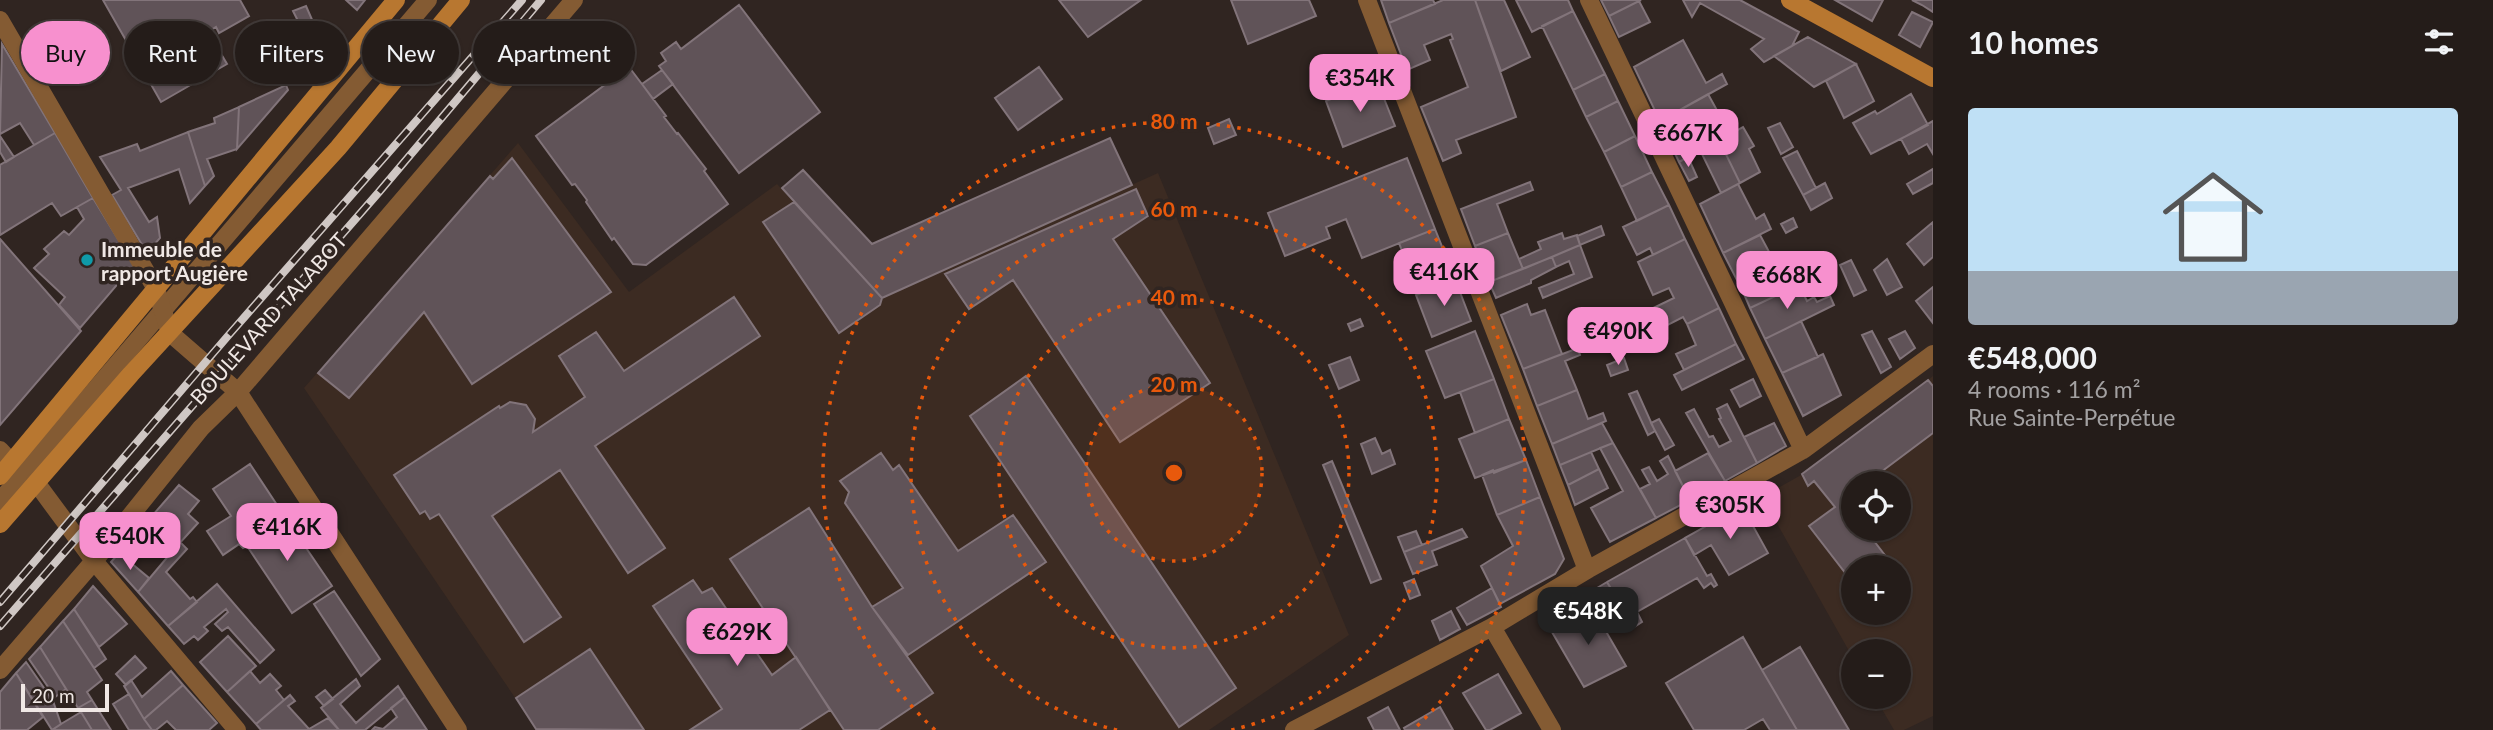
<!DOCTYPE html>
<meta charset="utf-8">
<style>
:root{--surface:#241c19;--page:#2c2522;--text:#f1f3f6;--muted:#a3a1a2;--line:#413a38;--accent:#f790ce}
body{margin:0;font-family:Lato,sans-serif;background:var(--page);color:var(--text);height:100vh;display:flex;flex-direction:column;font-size:26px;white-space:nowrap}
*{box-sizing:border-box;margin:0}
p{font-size:23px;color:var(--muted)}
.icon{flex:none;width:38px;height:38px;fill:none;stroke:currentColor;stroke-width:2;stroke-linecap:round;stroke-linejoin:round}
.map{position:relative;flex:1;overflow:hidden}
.details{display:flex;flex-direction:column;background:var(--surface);width:560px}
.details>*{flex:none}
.banner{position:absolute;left:21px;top:21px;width:665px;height:63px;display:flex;gap:14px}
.tools{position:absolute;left:1841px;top:471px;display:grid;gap:14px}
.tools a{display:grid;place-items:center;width:70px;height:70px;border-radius:50%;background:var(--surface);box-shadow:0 2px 5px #0004,0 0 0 2px var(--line);font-size:35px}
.scale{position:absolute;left:21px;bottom:18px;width:88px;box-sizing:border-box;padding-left:7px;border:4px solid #f0e8e5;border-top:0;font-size:19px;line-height:24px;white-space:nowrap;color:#f0e8e5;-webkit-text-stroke:5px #302521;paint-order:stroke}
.price{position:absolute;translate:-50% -60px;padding:0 16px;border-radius:14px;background:var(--accent);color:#111;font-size:23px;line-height:46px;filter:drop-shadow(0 2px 4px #0008)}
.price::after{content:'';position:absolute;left:50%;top:42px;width:21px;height:16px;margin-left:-10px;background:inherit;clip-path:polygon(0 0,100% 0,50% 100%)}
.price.current{background:#222;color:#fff}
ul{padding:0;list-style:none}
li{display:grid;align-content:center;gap:14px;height:371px;padding:0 35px}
li span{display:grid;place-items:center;height:217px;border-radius:7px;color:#555}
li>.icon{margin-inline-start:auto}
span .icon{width:126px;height:126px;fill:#fffc;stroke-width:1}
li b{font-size:30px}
h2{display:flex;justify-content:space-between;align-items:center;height:84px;padding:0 35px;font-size:30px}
.chip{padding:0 24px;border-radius:32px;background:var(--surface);box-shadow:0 2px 5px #0004,0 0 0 2px var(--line);font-size:24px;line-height:63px}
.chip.current{background:var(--accent);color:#111}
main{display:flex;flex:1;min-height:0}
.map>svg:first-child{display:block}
</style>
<main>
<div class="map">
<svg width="1933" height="730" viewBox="0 0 1933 730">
<rect width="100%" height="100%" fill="#302521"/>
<path fill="#3c2b22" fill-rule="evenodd" d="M518 143 629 292 777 184 882 298 1158 173 1349 635 1209 730H537L304 388Z
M1933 376V716L1904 730H1894L1875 697 1899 696V651H1853V658L1762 497 1810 470ZM1853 483H1899V528H1853ZM1853 567H1899V612H1853Z"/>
<path fill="#605358" stroke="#82747a" stroke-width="2" d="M103 0H240L249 16 219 33 216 27 208 32 227 64 161 102Z
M346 0H365L357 10Z
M1059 0H1141L1088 37Z
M1231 0H1309L1316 16 1248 44Z
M1381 0H1433L1435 4 1389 23Z
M1443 0H1475L1516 117 1456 140 1461 153 1443 161 1421 107 1468 87 1450 40 1453 39 1451 34 1424 45 1430 60 1407 70 1389 23Z
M1475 0H1504L1530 57 1501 71Z
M1516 0H1568L1573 11 1532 32Z
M1601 0H1641L1609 16Z
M1683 0H1740L1799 32 1792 46 1764 62 1751 49 1764 39 1700 3 1692 17Z
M1835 0H1883L1872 21Z
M1912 0H1933V12L1922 5Z
M1639 1 1650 22 1619 37 1609 16Z
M739 5 820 112 739 173 659 66 666 61 661 53 676 42 681 49Z
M306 6 317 31 306 37 293 11Z
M1573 11 1605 74 1573 90 1542 26Z
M1912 12 1933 22 1920 47 1899 35Z
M1808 37 1856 64 1814 87 1774 56Z
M1683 40 1706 83 1722 74 1727 84 1660 121 1634 67Z
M2 44 55 133 34 145 20 123 0 134Z
M1856 64 1874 101 1844 118 1826 81Z
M629 67 666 116 664 117 677 134 678 133 706 169 704 171 728 204 646 265 633 264 614 238 612 240 586 202 587 200 575 184 572 185 536 136Z
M1039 67 1062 99 1018 130 995 98Z
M662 70 673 84 653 99 642 84Z
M1605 74 1618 101 1586 117 1573 90Z
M1377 81 1395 126 1343 147 1326 101Z
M286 85 288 90 237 149 239 107Z
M1708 94 1730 134 1679 162 1660 121Z
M1911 94 1928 125 1871 154 1853 123 1875 111 1877 114Z
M1618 101 1635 136 1604 152 1586 117Z
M239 107 237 149 207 159 214 176 205 186 188 132 215 123 214 118Z
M1229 119 1236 135 1214 144 1208 128Z
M1933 121V154L1927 144 1909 154 1901 139Z
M1780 123 1793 147 1781 154 1768 128Z
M1743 127 1754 146 1749 149 1760 172 1740 183 1719 140Z
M188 132 205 186 190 203 179 169 128 188 149 222 157 217 160 238 147 253 112 195 121 190 100 157 137 144 140 151Z
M55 133 93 198 61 216 52 203 0 235V165Z
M0 136 14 157 6 162 0 152Z
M1635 136 1652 172 1621 187 1604 152Z
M1110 138 1132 185 882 298 782 188 803 170 872 244Z
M1719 140 1740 183 1721 193 1700 150Z
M1797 151 1816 188 1803 195 1783 158Z
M1688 157 1697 177 1689 181 1679 162Z
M512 158 611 292 472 384 424 312 349 398 318 373 490 176 493 179Z
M1407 158 1435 229 1362 258 1346 219 1326 227 1330 238 1285 256 1268 213Z
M1933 169V183L1913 194 1907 184Z
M1652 172 1669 205 1637 221 1621 187Z
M1530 182 1533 190 1497 204 1508 233 1475 246 1461 209Z
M1825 183 1832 198 1811 210 1803 195Z
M1738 184 1756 219 1764 214 1771 229 1723 253 1700 204Z
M1136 189 1148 216 1113 239 1210 383 1120 442 1013 280 969 309 945 274Z
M93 198 134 265 80 328 59 305 65 297 34 268 49 254 44 249 64 231 69 235 84 219 77 207Z
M794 202 882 298 880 305 839 333 763 222Z
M1669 205 1685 239 1653 255 1650 248 1637 255 1623 227Z
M1793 218 1797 227 1786 233 1781 224Z
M1933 222V257L1924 265 1907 244Z
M1601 226 1604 235 1580 245 1577 236Z
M1435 229 1455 279 1419 294 1399 243Z
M1508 233 1523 269 1489 282 1475 246Z
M1562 233 1564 239 1577 235 1580 245 1523 269 1519 259 1541 249 1538 242Z
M1760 235 1775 263 1738 282 1723 253Z
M0 239 81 331 0 425Z
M1685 239 1719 308 1687 324 1683 317 1654 332 1645 312 1674 298 1669 288 1653 295 1638 262Z
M1580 245 1592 277 1543 298 1539 288 1574 274 1569 261 1556 267 1552 257Z
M1552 257 1556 267 1531 280V283L1496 298 1489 282Z
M1887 259 1902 287 1887 295 1874 270Z
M1851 260 1866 290 1854 296 1840 265Z
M1787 274 1790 279 1801 274 1805 282 1750 308 1744 294Z
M1455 279 1471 321 1432 337 1416 295Z
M1799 285 1807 301 1814 297 1817 302 1830 296 1834 305 1765 339 1750 308Z
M1933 287V323L1916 301Z
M734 297 760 336 595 446 665 548 628 573 560 470 492 516 561 617 524 642 439 514 430 519 425 511 420 514 394 475 499 406 500 408 510 402 526 405 535 419 533 432 585 397 559 356 596 332 624 371Z
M1527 304 1531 315 1545 310 1562 354 1523 369 1501 315Z
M1719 308 1736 344 1684 370 1676 354 1696 345 1687 324Z
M1360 319 1363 326 1351 331 1348 324Z
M1801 321 1818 357 1782 373 1765 339Z
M1475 331 1494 379 1445 398 1426 351Z
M1872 331 1891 367 1881 373 1862 335Z
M1905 331 1915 348 1900 359 1889 339Z
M1736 344 1744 359 1682 390 1674 375Z
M1578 348 1580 355 1565 361 1577 390 1537 406 1523 369Z
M1823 354 1841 395 1803 416 1782 373Z
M1350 357 1359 380 1339 389 1329 365Z
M1624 358 1628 370 1611 376 1607 365Z
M1026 376 1236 688 1179 727 970 416Z
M1494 379 1509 419 1475 433 1460 392Z
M1753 379 1761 396 1740 407 1731 390Z
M1928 380 1933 386V433L1869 481 1870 483H1853V528H1864L1894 567H1853V583L1809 526 1835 507 1814 481 1808 486 1802 474Z
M1577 390 1588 419 1603 413 1606 421 1552 444 1537 406Z
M1637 391 1655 431 1648 435 1629 394Z
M1727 404 1757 463 1725 481 1686 413 1694 409 1709 437 1713 436 1719 447 1731 441 1719 419 1721 418 1717 409Z
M1509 419 1526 460 1475 478 1459 439Z
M1659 419 1674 445 1665 450 1651 423Z
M1602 423 1613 443 1560 465 1552 444Z
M1774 423 1786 446 1757 463 1744 437Z
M1375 438 1382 454 1390 450 1395 464 1372 474 1361 444Z
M1613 443 1656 518 1610 542 1591 508 1623 491 1600 448Z
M1591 452 1599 469 1568 485 1560 465Z
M881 453 893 470 899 465 958 551 1013 515 1046 562 908 655 872 607 903 588 845 503 849 492 840 481Z
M1708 453 1725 481 1690 500 1675 471Z
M1668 456 1690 500 1656 518 1640 489 1650 484 1642 470 1649 467 1657 481 1668 474 1660 461Z
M1526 460 1540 497 1497 515 1482 475 1493 470 1494 473Z
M1332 461 1381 579 1371 583 1323 465Z
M250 464 283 514 223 555 207 531 231 516 213 489Z
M1599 469 1608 488 1575 505 1568 485Z
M179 485 199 501 188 514 198 523 168 556 162 552V545L165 542 159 537 153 544 139 531Z
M1540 497 1564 559 1555 574 1500 604 1481 566 1513 546 1497 515Z
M1742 506 1768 553 1729 575 1711 545 1694 555 1685 538Z
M809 508 872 607 933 693 878 730H844L730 559Z
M283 514 332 586 292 613 247 546 243 548 239 544Z
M1462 529 1467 537 1432 551 1437 565 1413 574 1404 552Z
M1416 531 1422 545 1404 552 1398 537Z
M1685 538 1707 576 1711 574 1717 585 1714 587 1711 583 1704 588 1697 578 1637 612 1642 622 1634 627 1607 582Z
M180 542 187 549 166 572 190 599 193 597 197 602 168 626 138 592Z
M119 553 149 578 138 592 111 562Z
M1414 579 1420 595 1410 599 1404 583Z
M693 580 702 593 712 588 772 675 796 657 830 710 799 730H690L722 709 653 606Z
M1607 582 1631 621 1620 628 1597 588Z
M217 584 274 650 260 663 228 627 222 631 215 624 228 612 226 609 204 627 208 631 198 640 194 636 184 644 168 626Z
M93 586 127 624 99 647 74 609Z
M1492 588 1501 607 1467 625 1457 608Z
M334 591 380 659 361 676 314 604Z
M74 609 106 659 94 668 63 621Z
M1593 609 1626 666 1584 687 1552 632 1558 628 1553 620 1563 614 1568 622Z
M1451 611 1460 629 1440 640 1432 621Z
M63 621 102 680 87 692 92 700 78 708 40 647Z
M228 636 256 666 227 692 200 662Z
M1743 637 1762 670 1797 730H1770L1763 719 1744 730H1694L1666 683Z
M40 647 66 689 55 697 29 659Z
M1800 647 1849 730H1797L1762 670Z
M590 649 644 730 536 729 516 698Z
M135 656 146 668 126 685 116 674Z
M26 662 53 701 61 724 52 730 16 673Z
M171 671 183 685 144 719 124 686 131 680 142 697Z
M250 671 260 683 270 674 281 686 276 690 284 700 256 724 227 692Z
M16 673 43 717 27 730H0V692Z
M1498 674 1521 713 1490 730H1486L1463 693Z
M356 679 360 686 340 704 356 723 398 686 405 697 365 730H339L321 708Z
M183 685 217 723 209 730H176L167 721 156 730H152L144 719Z
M325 690 333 699 324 706 316 697Z
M129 694 144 719 152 730H129L113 704Z
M290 695 295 701 288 706 309 729 328 718 339 730H261L256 724Z
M405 697 427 730H372L375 727 383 729 397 717 391 708Z
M92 700 111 730H92L81 712 78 708Z
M1388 707 1400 730H1374L1368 718Z
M1440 707 1453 730H1405L1404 728Z
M81 712 92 730H52L61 724Z"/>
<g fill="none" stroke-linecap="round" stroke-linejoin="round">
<path stroke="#845b33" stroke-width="18" d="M0 501 428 0"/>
<path stroke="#845b33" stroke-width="18" d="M1367 0 1587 570
M1589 0 1803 450
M0 20 156 289 170 333 238 392 458 730
M0 450 12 463
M35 481 94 561 237 730
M1492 627 1552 730
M0 670 94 561 201 428 238 392 574 0
M1294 730 1492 627 1587 570 1803 450 1933 354"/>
<path stroke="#b87730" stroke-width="18" d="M1790 0 1933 78
M0 476 396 0
M0 524 131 374 338 148 461 0"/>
<defs>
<path id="rail" d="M0 602 227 337 522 0
M0 626 379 192 541 0"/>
</defs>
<use href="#rail" stroke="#cfc7c4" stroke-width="8"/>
<use href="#rail" stroke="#302521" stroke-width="5" stroke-dasharray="16" stroke-linecap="butt"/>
</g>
<circle cx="1174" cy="473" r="88" fill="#e8590c" fill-opacity=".12"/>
<g fill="none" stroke="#e8590c" stroke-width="3.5" stroke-dasharray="3.5 7">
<circle cx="1174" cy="473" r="88"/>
<circle cx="1174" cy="473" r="175"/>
<path d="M1117 730A263 263 0 1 1 1231 730"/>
<path d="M935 730A351 351 0 1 1 1413 730"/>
</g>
<circle fill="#0f9aa8" stroke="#302521" stroke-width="2.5" cx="87" cy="260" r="7"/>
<g text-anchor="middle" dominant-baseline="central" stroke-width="7" stroke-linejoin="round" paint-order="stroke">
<g font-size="21" font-weight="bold" fill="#f0e8e5" stroke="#302521" text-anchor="start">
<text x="101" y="248">Immeuble de<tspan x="101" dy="24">rapport Augière</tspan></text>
</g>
<g font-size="21" fill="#f0e8e5" stroke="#302521">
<text transform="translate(268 318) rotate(-48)">BOULEVARD TALABOT</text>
</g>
</g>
<circle cx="1174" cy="473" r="10" fill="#e8590c" stroke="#302521" stroke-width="3.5"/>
<g font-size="21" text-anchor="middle" font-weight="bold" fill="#e8590c" stroke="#302521" stroke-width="7" stroke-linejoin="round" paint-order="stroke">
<text x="1174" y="129">80 m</text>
<text x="1174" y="217">60 m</text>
<text x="1174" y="305">40 m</text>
<text x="1174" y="392">20 m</text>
</g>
</svg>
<div class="tools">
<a><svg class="icon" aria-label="locate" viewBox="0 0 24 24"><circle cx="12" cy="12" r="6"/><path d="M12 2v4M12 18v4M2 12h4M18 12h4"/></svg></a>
<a>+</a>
<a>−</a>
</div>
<div class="scale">20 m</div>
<b class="price" style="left:1360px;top:114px">€354K</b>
<b class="price" style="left:1688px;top:169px">€667K</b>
<b class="price" style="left:1444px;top:308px">€416K</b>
<b class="price" style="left:1787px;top:311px">€668K</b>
<b class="price" style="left:1618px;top:367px">€490K</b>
<b class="price" style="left:1730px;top:541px">€305K</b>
<b class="price" style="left:287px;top:563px">€416K</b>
<b class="price" style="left:130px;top:572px">€540K</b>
<b class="price current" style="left:1588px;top:647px">€548K</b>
<b class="price" style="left:737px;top:668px">€629K</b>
<div class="banner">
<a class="chip current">Buy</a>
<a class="chip">Rent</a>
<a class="chip">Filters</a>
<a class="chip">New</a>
<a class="chip">Apartment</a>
</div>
</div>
<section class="details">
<h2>10 homes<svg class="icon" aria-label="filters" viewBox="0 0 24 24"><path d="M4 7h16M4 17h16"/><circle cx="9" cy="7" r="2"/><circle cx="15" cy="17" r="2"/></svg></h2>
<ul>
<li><span style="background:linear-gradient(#bfe0f5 75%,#9aa5b1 0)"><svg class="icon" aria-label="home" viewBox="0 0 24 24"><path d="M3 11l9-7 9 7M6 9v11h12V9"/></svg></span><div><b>€548,000</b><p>4 rooms · 116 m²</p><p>Rue Sainte-Perpétue</p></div></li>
</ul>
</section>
</main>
